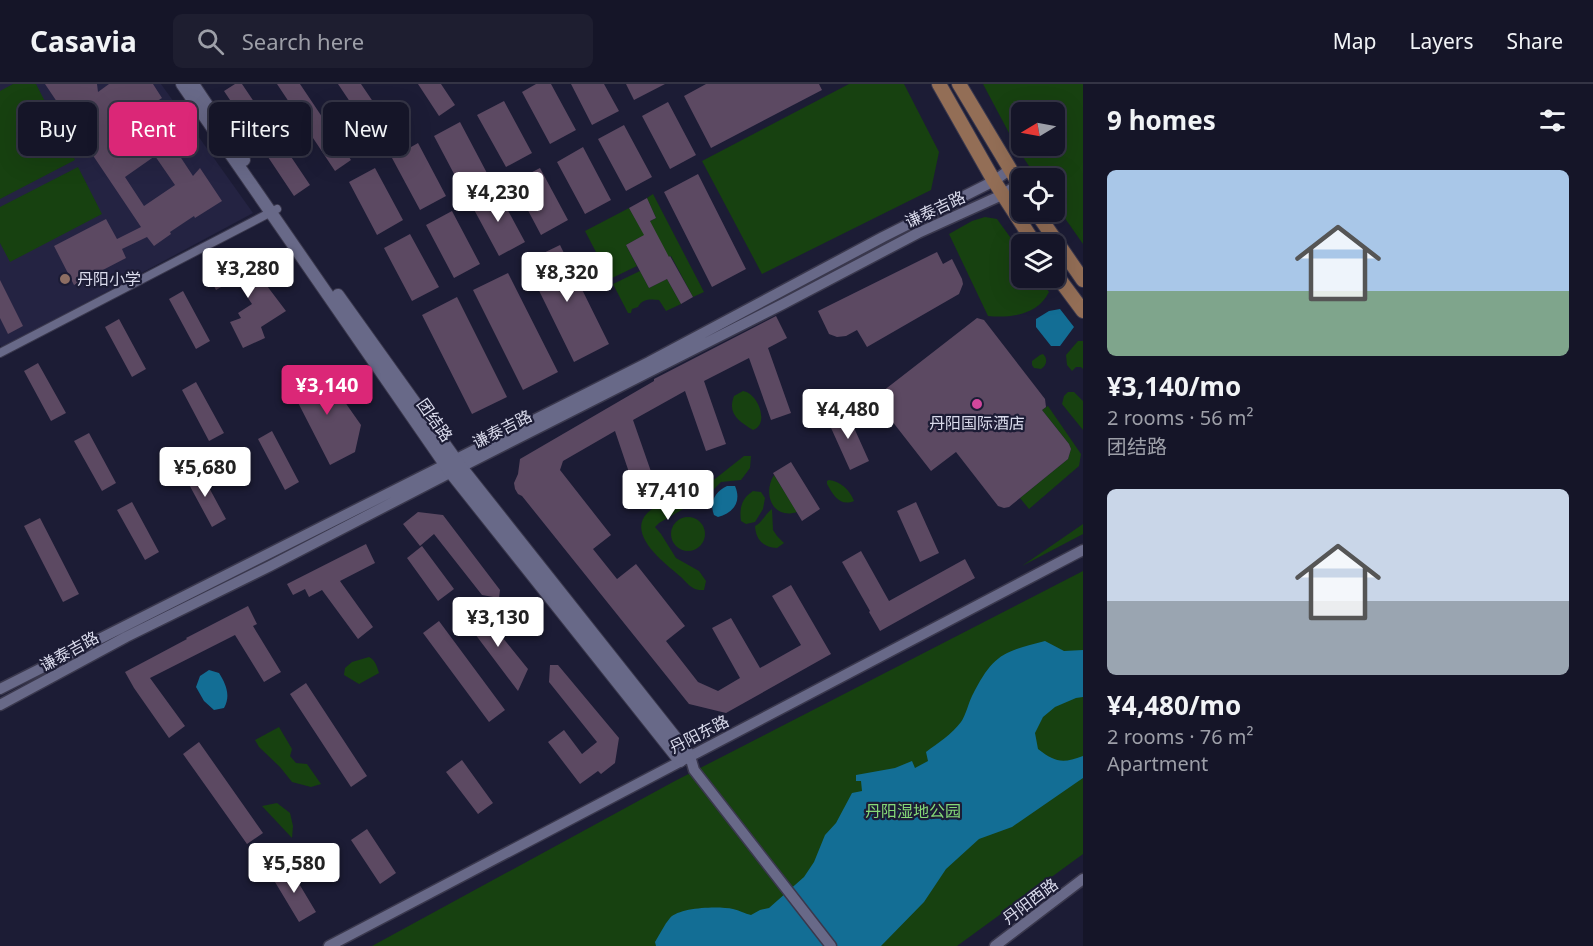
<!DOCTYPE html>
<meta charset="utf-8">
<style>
:root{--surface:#151528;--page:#1e1e30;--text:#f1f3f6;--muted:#9d9fa8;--line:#343445;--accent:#db2777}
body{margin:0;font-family:"Noto Sans","Noto Sans SC",sans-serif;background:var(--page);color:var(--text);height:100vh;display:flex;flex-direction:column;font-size:22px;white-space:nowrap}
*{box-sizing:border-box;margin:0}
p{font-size:20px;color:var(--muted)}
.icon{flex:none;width:33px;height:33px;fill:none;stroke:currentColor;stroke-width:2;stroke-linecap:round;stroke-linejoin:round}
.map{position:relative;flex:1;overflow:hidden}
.details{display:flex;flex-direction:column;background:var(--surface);width:510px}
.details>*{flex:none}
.hud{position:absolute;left:18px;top:18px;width:570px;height:54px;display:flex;gap:12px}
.needle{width:39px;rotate:260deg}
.buttons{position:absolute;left:1011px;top:18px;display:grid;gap:12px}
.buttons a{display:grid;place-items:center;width:54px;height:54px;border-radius:9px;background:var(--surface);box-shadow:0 6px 24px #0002,0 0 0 2px var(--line);font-size:30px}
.price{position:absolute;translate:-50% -51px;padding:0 14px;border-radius:6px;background:#fff;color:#222;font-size:20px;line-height:39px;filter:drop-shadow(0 2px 3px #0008)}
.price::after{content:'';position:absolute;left:50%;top:36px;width:18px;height:14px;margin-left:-9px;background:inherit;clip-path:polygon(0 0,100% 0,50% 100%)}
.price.active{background:var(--accent);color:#fff}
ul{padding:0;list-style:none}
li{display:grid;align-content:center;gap:12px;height:318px;padding:0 24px}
li span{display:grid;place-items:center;height:186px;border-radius:9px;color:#555}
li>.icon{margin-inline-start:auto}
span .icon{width:108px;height:108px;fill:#fffc;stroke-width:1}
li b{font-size:26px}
h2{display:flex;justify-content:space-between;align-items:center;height:72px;padding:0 24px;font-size:26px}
.pill{padding:0 21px;border-radius:9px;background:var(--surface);box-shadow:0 6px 24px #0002,0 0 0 2px var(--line);font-size:21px;line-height:54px}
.pill.active{background:var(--accent);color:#fff}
header{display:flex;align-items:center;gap:36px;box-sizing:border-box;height:84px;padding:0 30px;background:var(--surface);border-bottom:2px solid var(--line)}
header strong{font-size:28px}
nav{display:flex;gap:33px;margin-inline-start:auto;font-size:21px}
.search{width:420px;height:54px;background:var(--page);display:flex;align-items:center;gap:15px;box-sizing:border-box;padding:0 21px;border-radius:9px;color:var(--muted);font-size:22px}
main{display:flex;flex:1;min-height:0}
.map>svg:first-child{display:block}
</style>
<header>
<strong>Casavia</strong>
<div class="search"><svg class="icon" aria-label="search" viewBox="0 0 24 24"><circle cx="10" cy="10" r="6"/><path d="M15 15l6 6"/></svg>Search here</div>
<nav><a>Map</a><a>Layers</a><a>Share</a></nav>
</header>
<main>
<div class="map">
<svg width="1083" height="862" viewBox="0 0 1083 862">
<rect width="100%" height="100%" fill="#1c1c35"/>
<path fill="#242342" d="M0 0H161L253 129 2 264 0 261Z"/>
<path fill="#174110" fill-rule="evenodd" d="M13 0H36L75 76 0 115V7Z
M849 0H904L939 68 931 106 762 190 702 77Z
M983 0H1083V160L1055 120 1054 94H1037L1017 64ZM1022 28H1054V62H1022Z
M78 83 102 130 10 178 0 159V123Z
M653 110 704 208 693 213 671 172 653 181 654 146 626 161 637 182 610 195 585 147 629 124 640 143 656 134 647 114Z
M985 133 997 135 1021 168 1022 194H1039L1049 208C1038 231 1011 234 988 232L949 150 972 137Z
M640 187 649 204 667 195 681 220 666 227 659 216C650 215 642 215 638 223L632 225 631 229H628L613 200Z
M1078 257H1083V285L1081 283H1076L1072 287 1067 281 1066 271Z
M1043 270C1048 275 1047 281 1041 285L1034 284 1032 281V277L1040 271Z
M743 307C758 309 770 340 753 346 739 337 727 330 734 312Z
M1068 308H1074L1083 317V346L1062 320 1064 312Z
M1048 322 1081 370 1079 382 1029 425 1020 414 1068 375 1071 365 1069 360 1042 326Z
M744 372H751L750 384 741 396 721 398 707 412 701 406Z
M774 391 797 428C773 436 762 410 774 391Z
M829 396C840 397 850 406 854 417 840 423 833 411 827 400V397Z
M696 407 695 413 688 417 685 424 659 439 655 443 661 450 676 474 699 487 706 497 704 506C701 506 697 506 695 505 690 503 685 497 681 493 667 481 633 456 643 435 650 420 681 412 696 407Z
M753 407 761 408 765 414 763 425 755 438 746 440 741 437C739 424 742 414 753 407Z
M772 425 773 446 777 452 784 459 777 464C763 463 756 456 755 442 762 439 765 430 772 425Z
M671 450a17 17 0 1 1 34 0a17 17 0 1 1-34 0Z
M1083 440V450L1022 482Z
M1083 487V770L957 862H372L673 698Z
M369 573C375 576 377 582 379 589L359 600 344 591 345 584 352 578Z
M279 643 292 665 290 672 296 679 307 680 321 700 311 703 292 698 280 683 259 663 255 656Z
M277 719 290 729 293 742 292 754 262 722Z"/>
<path fill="#136e95" d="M1060 225 1074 243 1060 262H1051L1036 243V235L1049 227Z
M727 402H735C742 418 733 429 718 433L714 431C709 418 715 408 727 402Z
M1045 557 1064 567 1083 566V613L1076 614 1055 623 1043 633 1035 649 1038 665C1055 678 1062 680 1083 672V694L1012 743 979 755 946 785 924 818 881 862H656L655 858C660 850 664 841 670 834 680 823 719 822 733 825 739 826 745 830 751 831L760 826 769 824 804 793 814 778 825 751 836 739 852 709 862 707 861 697H856V691L895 684 912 677 915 684 928 677 926 668C938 659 952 650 961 638 966 631 968 620 972 612 993 571 1002 568 1045 557Z
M209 586 219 589C226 600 231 612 224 624L214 626 204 617 196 603 200 592Z"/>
<path fill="#5c4962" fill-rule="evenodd" d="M45 0H97L98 8 109 0H153L162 14 154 19 163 31 156 36 193 92 200 84 222 117 195 134 194 132 170 148 171 150 154 162 147 153 122 165 126 174 74 201 54 162 106 135 117 155 141 143ZM155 72 175 101 144 122 125 93Z
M235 0H242L310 101 294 112 224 7Z
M277 0H300L351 76 335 87Z
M338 0H361L395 50 379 61Z
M418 0H441L455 21 439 32Z
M536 0H551L576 46 550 60 522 8Z
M571 0H604L619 27 592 41Z
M626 0H665L634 16Z
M706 0H819L822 6 711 64 684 12Z
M504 17 532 69 506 83 477 31Z
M668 18 696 71 670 85 642 32Z
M460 38 488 91 462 105 434 52Z
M624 41 652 93 626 107 598 55Z
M418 59 446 112 420 126 392 74Z
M583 63 611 116 585 130 557 78Z
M375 84 403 136 377 151 349 98Z
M540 84 568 136 541 151 513 98Z
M698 90 746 185 712 203 664 108Z
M497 106 525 158 499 172 471 120Z
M647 114 656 134 650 137 669 173 670 172 693 213 681 220 667 195 649 204 626 161 644 151 629 124Z
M452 127 480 180 454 194 426 141Z
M410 150 439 203 412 217 384 164Z
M560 161 609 260 574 278 525 178Z
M937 168 943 180 952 175 962 195 963 200 959 210 867 263 857 246 846 252 837 253 829 250 818 227Z
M242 169 286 227 261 243 265 254 243 264 230 238 241 234 238 229 252 220 235 195 216 206 207 188 225 177 227 180Z
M508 189 558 288 523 306 473 206Z
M0 196 23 242 8 250 0 234Z
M183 207 210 257 196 265 169 215Z
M457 213 507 313 472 330 422 231Z
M776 232 787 254 768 264 791 329 771 336 749 274 704 297 726 360 706 367 685 307 633 336 655 399 635 406 615 347 563 377 560 386 611 451 593 465 617 495 636 480 685 542 666 557 698 598 718 607 740 594 712 544 731 534 760 584 801 561 772 512 791 501 831 570 726 629 689 620 522 412 518 410 515 405 514 399 518 390 520 375 654 297V295Z
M977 234 984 236 1045 315 1046 323 1042 326 1069 360 1071 365 1068 375 1009 423 1004 424 998 422 956 368 931 387 874 314Z
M119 235 146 285 132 293 105 243Z
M38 279 66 329 51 337 24 287Z
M321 284 361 341 355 368 330 381 289 301Z
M196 298 224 349 209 357 182 306Z
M846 326 869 377 850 386 827 335Z
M272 347 299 398 285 406 258 355Z
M89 349 116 399 102 407 74 357Z
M791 378 820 425 802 437 773 389Z
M199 385 226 435 212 443 185 393Z
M132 418 159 468 145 476 117 426Z
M916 418 939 469 920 478 897 427Z
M418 428 443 431 500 506 499 514 482 511 434 450 420 462 403 440Z
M40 434 79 510 63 518 24 442Z
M366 460 375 479 340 497 373 543 358 555 322 506 309 513 305 505 293 511 287 500Z
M422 462 454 505 438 517 407 474Z
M861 467 889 517 965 475 975 494 880 547 869 528 870 527 842 478Z
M248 522 257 540 253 542 281 588 264 598 235 551 150 594 185 642 169 654 134 604 125 588 187 555 186 554Z
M482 528 528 585 518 607 463 534Z
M439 537 505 626 489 638 423 549Z
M550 581H558L619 654 615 679 601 690 598 687 580 700 548 658 564 646 582 670 597 658 549 598Z
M306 599 367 692 351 703 290 610Z
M199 658 263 749 247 760 183 670Z
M462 676 493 719 478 730 446 688Z
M367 745 396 789 380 800 351 756Z
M289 783 316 828 299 838 272 793Z"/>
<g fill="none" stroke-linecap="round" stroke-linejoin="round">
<defs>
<path id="minor" d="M0 269 277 125"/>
<path id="tertiary" d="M0 605 649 278 883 153 994 97 1009 86
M0 621 126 553 270 482 461 383 783 220 918 149 1002 111 1019 100
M690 672 694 686 831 862
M329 862 1083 466
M995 862 1083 795"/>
<path id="secondary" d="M182 0 451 389 680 677
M193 0 244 76
M338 211 461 383 690 672"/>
<path id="primary" d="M939 0 994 97 1035 160
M959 0 1022 105
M1036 128 1083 196
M1054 188 1083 227"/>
</defs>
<use href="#minor" stroke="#3a384d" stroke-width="10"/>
<use href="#tertiary" stroke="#3a384d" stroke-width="13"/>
<use href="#secondary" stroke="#3a384d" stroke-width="14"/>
<use href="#primary" stroke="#3a384d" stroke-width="16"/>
<use href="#minor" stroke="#686988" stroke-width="8"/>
<use href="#tertiary" stroke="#686988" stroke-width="10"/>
<use href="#secondary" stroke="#686988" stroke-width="12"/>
<use href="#primary" stroke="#936e56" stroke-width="14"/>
</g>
<circle fill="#8d6e63" stroke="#1c1c35" stroke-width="2" cx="65" cy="195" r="6"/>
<circle fill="#d1479c" stroke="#1c1c35" stroke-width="2" cx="977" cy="320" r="6"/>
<g text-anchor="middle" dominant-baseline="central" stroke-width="4.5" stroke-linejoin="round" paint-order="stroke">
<g font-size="16" fill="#dadbec" stroke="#1c1c35">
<text transform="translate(935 125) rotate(-25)">谦泰吉路</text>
<text transform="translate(435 336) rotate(55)">团结路</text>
<text transform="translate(502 345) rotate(-27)">谦泰吉路</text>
<text transform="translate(69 567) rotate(-29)">谦泰吉路</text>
<text transform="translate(699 650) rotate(-27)">丹阳东路</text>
<text transform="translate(1030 817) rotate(-37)">丹阳西路</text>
</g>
<g font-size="16" fill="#dadbec" stroke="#1c1c35" text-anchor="start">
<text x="77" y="195">丹阳小学</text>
<text x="977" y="339" text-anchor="middle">丹阳国际酒店</text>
</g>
<g font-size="16" fill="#85d978" stroke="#1c1c35">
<text x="913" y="727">丹阳湿地公园</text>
</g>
</g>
</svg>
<div class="buttons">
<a><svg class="needle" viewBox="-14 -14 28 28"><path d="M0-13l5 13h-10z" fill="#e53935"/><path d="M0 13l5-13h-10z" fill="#9d9fa8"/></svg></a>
<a><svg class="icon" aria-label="locate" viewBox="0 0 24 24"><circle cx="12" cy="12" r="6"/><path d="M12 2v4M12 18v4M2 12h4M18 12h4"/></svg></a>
<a><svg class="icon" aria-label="layers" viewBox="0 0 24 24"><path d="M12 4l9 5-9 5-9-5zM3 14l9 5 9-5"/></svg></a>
</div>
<b class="price" style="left:498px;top:139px">¥4,230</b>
<b class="price" style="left:248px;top:215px">¥3,280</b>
<b class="price" style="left:567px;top:219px">¥8,320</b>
<b class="price active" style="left:327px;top:332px">¥3,140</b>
<b class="price" style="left:848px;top:356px">¥4,480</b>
<b class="price" style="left:205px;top:414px">¥5,680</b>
<b class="price" style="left:668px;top:437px">¥7,410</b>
<b class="price" style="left:498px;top:564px">¥3,130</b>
<b class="price" style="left:294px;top:810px">¥5,580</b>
<div class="hud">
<a class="pill">Buy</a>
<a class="pill active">Rent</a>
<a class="pill">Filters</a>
<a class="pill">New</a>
</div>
</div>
<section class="details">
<h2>9 homes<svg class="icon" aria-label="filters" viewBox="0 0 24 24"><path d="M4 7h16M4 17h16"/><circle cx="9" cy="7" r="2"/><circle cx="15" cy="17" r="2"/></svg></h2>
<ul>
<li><span style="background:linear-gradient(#a9c7e8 65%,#7fa58c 0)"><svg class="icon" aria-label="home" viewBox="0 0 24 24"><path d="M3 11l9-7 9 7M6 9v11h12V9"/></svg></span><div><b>¥3,140/mo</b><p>2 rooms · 56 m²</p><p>团结路</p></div></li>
<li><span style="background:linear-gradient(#c9d6e8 60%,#9aa5b1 0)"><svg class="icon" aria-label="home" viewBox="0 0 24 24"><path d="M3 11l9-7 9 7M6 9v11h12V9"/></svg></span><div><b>¥4,480/mo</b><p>2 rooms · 76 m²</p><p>Apartment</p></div></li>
</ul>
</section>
</main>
